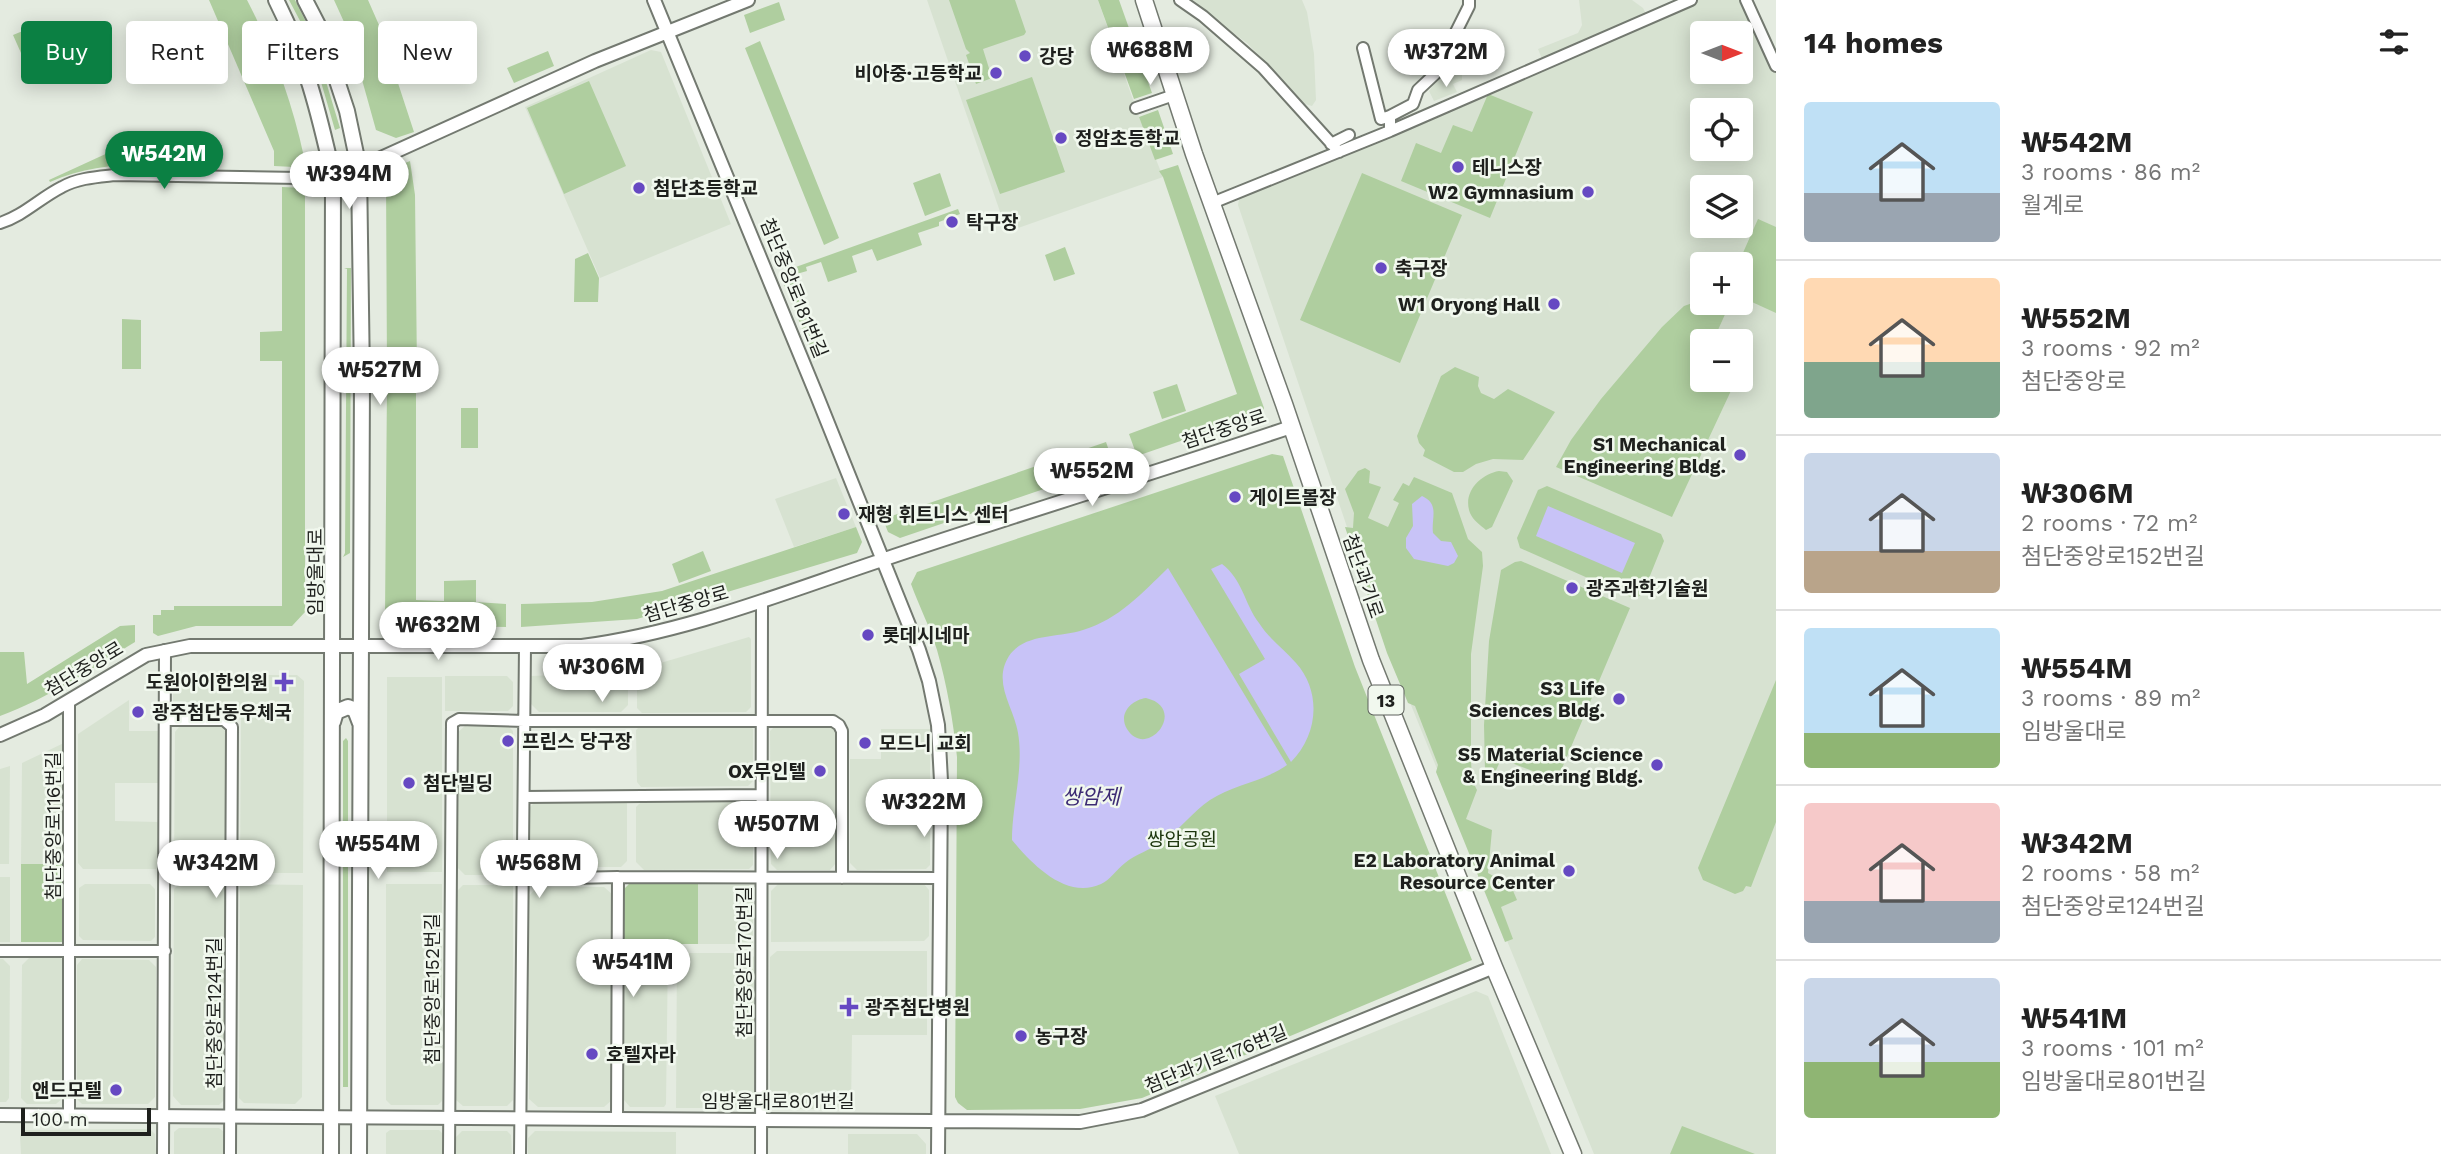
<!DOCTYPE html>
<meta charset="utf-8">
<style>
:root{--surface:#fff;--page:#f6f6f6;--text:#222;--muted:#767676;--line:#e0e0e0;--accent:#0b8043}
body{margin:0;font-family:"Work Sans","Noto Sans KR",sans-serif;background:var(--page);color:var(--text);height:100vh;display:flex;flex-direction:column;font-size:26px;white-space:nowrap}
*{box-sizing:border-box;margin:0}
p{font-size:23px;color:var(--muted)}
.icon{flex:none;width:38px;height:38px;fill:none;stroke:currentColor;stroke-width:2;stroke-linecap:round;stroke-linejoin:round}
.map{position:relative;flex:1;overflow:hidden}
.sheet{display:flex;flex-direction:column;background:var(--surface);width:665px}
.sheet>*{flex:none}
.guide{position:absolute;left:21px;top:21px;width:665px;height:63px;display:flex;gap:14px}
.needle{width:46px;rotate:90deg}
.fabs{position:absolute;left:1690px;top:21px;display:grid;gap:14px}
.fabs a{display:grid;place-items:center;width:63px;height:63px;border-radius:7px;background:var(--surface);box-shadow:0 4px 18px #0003;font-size:35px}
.scale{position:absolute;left:21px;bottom:18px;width:130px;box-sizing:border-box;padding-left:7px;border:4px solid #1e201d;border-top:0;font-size:19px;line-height:24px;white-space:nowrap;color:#1e201d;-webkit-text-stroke:5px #f1f8ee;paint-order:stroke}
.price{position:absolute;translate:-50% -60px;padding:0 16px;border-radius:24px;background:#fff;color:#222;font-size:23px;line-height:46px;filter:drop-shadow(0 2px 4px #0008)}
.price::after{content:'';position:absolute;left:50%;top:42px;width:21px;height:16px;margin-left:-10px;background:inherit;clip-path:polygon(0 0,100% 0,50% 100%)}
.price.selected{background:var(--accent);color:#fff}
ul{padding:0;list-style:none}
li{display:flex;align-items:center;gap:21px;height:175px;padding:0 28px}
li+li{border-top:2px solid var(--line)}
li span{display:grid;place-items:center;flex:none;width:196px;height:140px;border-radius:7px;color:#555}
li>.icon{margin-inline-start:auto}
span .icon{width:84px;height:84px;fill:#fffc;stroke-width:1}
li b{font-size:30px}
h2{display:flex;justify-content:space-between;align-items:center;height:84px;padding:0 28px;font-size:30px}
.pill{padding:0 24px;border-radius:7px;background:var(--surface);box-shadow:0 4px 18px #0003;font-size:24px;line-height:63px}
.pill.selected{background:var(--accent);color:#fff}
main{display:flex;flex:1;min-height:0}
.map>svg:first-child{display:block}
</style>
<main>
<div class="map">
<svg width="1776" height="1154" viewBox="0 0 1776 1154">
<rect width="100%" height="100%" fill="#e4ebe0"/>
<path fill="#d7e2d1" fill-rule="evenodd" d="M927 0H1098L1139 117 1163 177 1007 232Z
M1187 0H1302L1307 12 1314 54 1316 100 1312 106 1305 104 1247 43Z
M1579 0H1632L1643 8 1646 14 1542 59 1538 49 1578 33 1582 25Z
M1697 0H1744L1776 72V1154H1594L1389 651 1238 205 1239 199ZM1703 33H1741V72H1703ZM1703 110H1741V149H1703ZM1703 187H1741V226H1703ZM1703 264H1741V303H1703ZM1703 341H1741V380H1703Z
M651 50 661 52 731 224 600 278 525 107Z
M1458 64 1459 75H1462V80L1453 84 1457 92 1434 101 1429 91 1445 69Z
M836 478 856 527 794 547 775 499Z
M749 637 751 639V707L746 712 642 713 637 708V671L640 669Z
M628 672V705L621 712H539L531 704V676Z
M195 675H297L304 681 303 873H240L241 712 181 713 173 705V679Z
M445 676H507L513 682V706L508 711H445Z
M387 677H442V872H387Z
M129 700V731H159V783H115V821L159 822V866L156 869H83L78 863V734Z
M466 725H507L513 731V870L508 875H465L456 866V734Z
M641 725H748L753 729V781L748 786 641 787 637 782 636 730Z
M775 726H830L835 731 836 863 830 870H777L771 864 770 731Z
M179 727H224L226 729 225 866 220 871H174L175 732Z
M881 729H930V865L926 869 857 870 850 863V759H881Z
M66 742V864H21L22 763Z
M10 766 9 864H0V769Z
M748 800 753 805V865L749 869 644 870 636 862V807L642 801Z
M536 801H627V861L621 867H535L529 861V808Z
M0 877H10V942H0Z
M180 883H221L225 888 224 1100 219 1105H181L173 1096 174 889Z
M923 883 929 890V936L924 941 771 942V891L778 884Z
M85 884H150L155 889V937L151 941 83 940 79 936V888Z
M240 884 303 885 302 1097 295 1104 244 1103 239 1098Z
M386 884H442V1101L438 1105H391L386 1100Z
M698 884 749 885 753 889V944H698Z
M463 885H513V1100L507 1106H463L456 1100V892Z
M537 887H604L613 895 612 1100 604 1107H538L529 1099V896Z
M625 949H668L666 1104 664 1107H630L624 1100Z
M777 951H927V1035H852L851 1109H780L770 1096V957Z
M677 953H750L754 957V1100L746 1108H676Z
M30 957H60L64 962 63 1098 56 1104H27L21 1098 22 965Z
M0 959H3L10 966 9 1098 6 1102H0Z
M82 959 149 960 156 967 155 1097 148 1104H82L77 1099V965Z
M1476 991 1488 996 1551 1154H1239L1215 1096Z
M179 1128H219L224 1132V1154H174V1132Z
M150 1129 155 1134 156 1154H21L20 1135 25 1130Z
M390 1130H439L442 1133V1154H386V1133Z
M462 1131H507L511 1135 512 1154H456V1137Z
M535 1131 676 1132V1154H528V1138Z
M848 1134H917L926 1144V1154H848Z"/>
<path fill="#afce9f" d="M209 0H247C273 50 292 101 304 157L294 167 274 166V151Z
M289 0H295L311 32 340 128 335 130 307 34Z
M334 0H368L379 25 414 132 396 138 376 130 349 33Z
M949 0H1015L1026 32 1024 35 983 49 992 78 976 84 966 55 970 53 966 49Z
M1098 0H1119L1152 93 1134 99Z
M779 2 785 20 750 33 744 15Z
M47 21 55 39 21 53 13 35Z
M760 41 839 238 824 245 745 48Z
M548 51 554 66 514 83 507 68Z
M1032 77 1065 172 1000 194 966 100Z
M589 81 626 166 564 194 527 108Z
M1488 94 1533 112 1490 218 1401 181 1416 143 1441 153 1453 125 1472 132Z
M1158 110 1173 154 1155 160 1139 117Z
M136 140 154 151 159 165C120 164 86 166 50 182L49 180Z
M410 161 415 195 417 370H387L386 178 393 168Z
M1178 165 1264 408 1262 413 1137 456 1129 434 1237 394 1163 177 1159 171Z
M940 173 951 206 925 216 913 183Z
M1362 173 1462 215 1400 363 1300 320Z
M282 187 305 188V612L292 626H196L158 636 153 633V615H161V610H174V606H282V361H260V332L282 331Z
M958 209 960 214 939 222V226L918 233 922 245 877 261 872 249 852 256 857 272 828 282 821 262 806 267 807 271 793 275 819 351 813 354 779 273Z
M1758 219 1776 227V313L1741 297V264H1738Z
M1065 247 1075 274 1054 281 1045 255Z
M588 253 599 278 598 302H574L575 259Z
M344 268H351L350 553 343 557 345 553 347 269Z
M1701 300 1727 310 1713 341H1703V380H1736L1672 517 1556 467 1571 440 1601 399 1662 327 1684 306Z
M122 319 141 320V369H122Z
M1455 367 1479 377 1478 386 1481 393 1494 399 1508 389 1555 412 1523 460 1493 459 1476 464 1463 472H1454L1423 456 1425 450 1419 443 1417 436 1441 376Z
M1177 384 1186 411 1162 419 1153 392Z
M387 386H416V600L444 601V581L476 580V602L506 604V627L397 625 385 615Z
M461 408H478V448H461Z
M1106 442 1114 465 900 538 888 532 883 519Z
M1272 454 1283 456 1355 667 1472 960 1142 1098 1080 1109 967 1110 958 1103 955 1097 957 757C953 720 947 685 937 650 930 627 919 606 911 584L917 572Z
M1365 468 1370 471 1369 483 1381 487 1368 518 1388 527 1399 503 1393 500 1403 483 1409 486 1414 477 1452 493 1468 539 1482 552 1483 566 1471 654V760L1472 780 1477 790 1466 819 1492 830 1488 873 1511 886 1517 900 1501 907 1513 939 1505 942 1436 772 1438 765 1415 706 1408 703 1387 653 1345 527 1353 528 1354 513 1345 489 1358 471Z
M1499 471 1507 472 1513 481 1492 527 1486 530C1480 525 1473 520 1470 513 1462 492 1481 474 1499 471Z
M1547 486 1661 534 1664 541 1643 593 1638 597 1633 598 1520 548 1517 538 1538 490Z
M856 527 862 542 857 553 637 619 521 627V604L592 602 662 591Z
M703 551 711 571 679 583 672 564Z
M1521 561 1630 608 1557 780 1501 759 1490 784 1485 771 1484 725 1489 641 1501 570 1515 562Z
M135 625V642C91 669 49 698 0 716V652H24L27 684 120 626Z
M1776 680V822L1751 887 1746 886 1743 891 1735 894 1703 880 1698 868Z
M346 738 348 741V1087H343V741Z
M21 864H66V939L62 942H21Z
M629 884H698V944H630L624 938V889Z
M1682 1126 1755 1154H1670Z"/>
<path fill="#c8c3f7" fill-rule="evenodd" d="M1422 496C1440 504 1431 518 1433 533L1441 541 1451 542 1458 556 1454 563 1448 566 1414 559 1406 548V538L1413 526 1412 504Z
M1548 506 1635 543 1622 573 1536 536Z
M1222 564C1243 580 1244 603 1259 623 1269 639 1284 649 1296 663 1322 692 1318 735 1291 762L1239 674 1265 659 1211 569Z
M1168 568 1287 765C1263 782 1234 784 1210 800 1192 812 1180 830 1162 842 1150 850 1136 854 1125 863 1117 869 1110 880 1101 884 1066 900 1032 864 1012 840 1012 805 1024 768 1018 733 1014 707 992 683 1009 656 1024 633 1059 638 1083 630 1119 619 1142 593 1168 568ZM1146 698C1189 708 1147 761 1127 729 1118 714 1131 700 1146 698Z"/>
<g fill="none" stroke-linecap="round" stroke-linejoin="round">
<defs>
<path id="minor" d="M1180 0 1203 16 1263 68 1339 152
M1746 0 1776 66
M1363 48 1381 119 1390 116
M1136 108 1174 95
M1390 131V116L1413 104 1418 90 1435 74 1469 6V0
M1331 144 1349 135
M1212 203 1390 131 1691 0
M0 223C23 216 40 198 62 187 78 178 97 177 115 175L299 178 333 176 359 168
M165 720H224L232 727 230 1154
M524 797 761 795
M523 879 618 877 940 878
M0 951H165
M69 1116V701
M617 1119 618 877
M163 1154 165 650
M449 1154 452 723 459 719 524 721H833L839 725 842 731V878
M520 1154 525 646
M761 1154 762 602"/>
<path id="tertiary" d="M654 0 817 396 919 650 929 681 938 725 941 781 938 1154
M359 168 595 61 748 0
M0 735 45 715 146 655 190 646H582C687 632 783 593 882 560 1018 514 1155 473 1291 427
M0 1115 1080 1122 1142 1110 1494 967"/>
<path id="secondary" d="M276 0C305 57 319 113 333 176L331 1154
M305 0 320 29 347 111 359 168 362 378 359 1154
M333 722 336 712 348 707 355 710 360 723"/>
<path id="primary" d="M1144 0 1194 154 1284 404 1371 660 1494 967 1573 1154"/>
</defs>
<use href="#minor" stroke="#737970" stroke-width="14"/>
<use href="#tertiary" stroke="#737970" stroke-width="16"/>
<use href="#secondary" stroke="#737970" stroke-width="18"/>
<use href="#primary" stroke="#737970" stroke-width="19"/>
<use href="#minor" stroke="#fff" stroke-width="10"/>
<use href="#tertiary" stroke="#fff" stroke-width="12"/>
<use href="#secondary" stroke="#fff" stroke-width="14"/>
<use href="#primary" stroke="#fff" stroke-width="16"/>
</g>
<g fill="#6649c2" stroke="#f1f8ee" stroke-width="2.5">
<circle cx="1025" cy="56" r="7"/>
<circle cx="996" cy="73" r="7"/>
<circle cx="1061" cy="138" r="7"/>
<circle cx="1458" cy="167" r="7"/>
<circle cx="639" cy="188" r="7"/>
<circle cx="1588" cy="192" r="7"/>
<circle cx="952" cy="222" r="7"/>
<circle cx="1381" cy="268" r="7"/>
<circle cx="1554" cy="304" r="7"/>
<circle cx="1740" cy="455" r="7"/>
<circle cx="1235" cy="497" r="7"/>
<circle cx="844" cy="514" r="7"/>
<circle cx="1572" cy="588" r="7"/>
<circle cx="868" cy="635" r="7"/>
<path d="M280.5 671.5h7v7h7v7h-7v7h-7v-7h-7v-7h7z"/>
<circle cx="1619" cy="699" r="7"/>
<circle cx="138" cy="712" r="7"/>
<circle cx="508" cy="741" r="7"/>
<circle cx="865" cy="743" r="7"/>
<circle cx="1657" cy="765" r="7"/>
<circle cx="820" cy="771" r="7"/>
<circle cx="409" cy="783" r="7"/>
<circle cx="1569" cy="871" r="7"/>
<path d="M845.5 996.5h7v7h7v7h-7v7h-7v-7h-7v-7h7z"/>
<circle cx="1021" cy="1036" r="7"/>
<circle cx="592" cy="1054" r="7"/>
<circle cx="116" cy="1090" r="7"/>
</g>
<g text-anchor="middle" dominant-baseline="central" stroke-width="5" stroke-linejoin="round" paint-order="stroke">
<rect fill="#f1f8ee" stroke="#5d615c" stroke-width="2" x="1368.5" y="685.5" width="35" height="29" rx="5"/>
<g font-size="18" font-weight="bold" fill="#1e201d">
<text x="1386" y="700">13</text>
</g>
<g font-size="19" font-weight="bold" fill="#1e201d" stroke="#f1f8ee" text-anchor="start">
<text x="1039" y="56">강당</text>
<text x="982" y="73" text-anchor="end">비아중·고등학교</text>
<text x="1075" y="138">정암초등학교</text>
<text x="1472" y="167">테니스장</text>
<text x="653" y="188">첨단초등학교</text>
<text x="1574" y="192" text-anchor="end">W2 Gymnasium</text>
<text x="966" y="222">탁구장</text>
<text x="1395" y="268">축구장</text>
<text x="1540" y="304" text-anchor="end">W1 Oryong Hall</text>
<text x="1726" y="444" text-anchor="end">S1 Mechanical<tspan x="1726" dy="22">Engineering Bldg.</tspan></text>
<text x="1249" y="497">게이트볼장</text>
<text x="858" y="514">재형 휘트니스 센터</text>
<text x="1586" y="588">광주과학기술원</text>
<text x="882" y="635">롯데시네마</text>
<text x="268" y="682" text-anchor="end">도원아이한의원</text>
<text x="1605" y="688" text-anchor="end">S3 Life<tspan x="1605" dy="22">Sciences Bldg.</tspan></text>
<text x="152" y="712">광주첨단동우체국</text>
<text x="522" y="741">프린스 당구장</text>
<text x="879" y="743">모드니 교회</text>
<text x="1643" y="754" text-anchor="end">S5 Material Science<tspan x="1643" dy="22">&amp; Engineering Bldg.</tspan></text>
<text x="806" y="771" text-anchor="end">OX무인텔</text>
<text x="423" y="783">첨단빌딩</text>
<text x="1555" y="860" text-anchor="end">E2 Laboratory Animal<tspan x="1555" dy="22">Resource Center</tspan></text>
<text x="865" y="1007">광주첨단병원</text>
<text x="1035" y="1036">농구장</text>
<text x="606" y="1054">호텔자라</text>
<text x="102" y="1090" text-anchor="end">앤드모텔</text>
</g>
<g font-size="19" fill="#1e201d" stroke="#f1f8ee">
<text transform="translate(794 288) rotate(68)">첨단중앙로181번길</text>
<text transform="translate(1224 429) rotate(-18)">첨단중앙로</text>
<text transform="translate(315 572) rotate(-90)">임방울대로</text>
<text transform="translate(1363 576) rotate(71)">첨단과기로</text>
<text transform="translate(686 604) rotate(-16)">첨단중앙로</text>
<text transform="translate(84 669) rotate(-31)">첨단중앙로</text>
<text transform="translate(53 826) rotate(-90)">첨단중앙로116번길</text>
<text transform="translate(744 962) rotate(-90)">첨단중앙로170번길</text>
<text transform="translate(432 989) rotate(-90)">첨단중앙로152번길</text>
<text transform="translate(214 1013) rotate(-90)">첨단중앙로124번길</text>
<text transform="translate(1216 1059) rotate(-22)">첨단과기로176번길</text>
<text x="778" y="1101">임방울대로801번길</text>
</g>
<g font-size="19" fill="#1d360d" stroke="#f1f8ee">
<text x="1182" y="839">쌍암공원</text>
</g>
<g font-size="21" font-style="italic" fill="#3c2b74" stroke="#f1f8ee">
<text x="1091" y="796">쌍암제</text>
</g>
</g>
</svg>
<div class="fabs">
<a><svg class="needle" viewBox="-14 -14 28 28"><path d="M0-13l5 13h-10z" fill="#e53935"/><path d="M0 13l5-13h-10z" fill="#767676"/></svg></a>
<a><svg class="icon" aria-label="locate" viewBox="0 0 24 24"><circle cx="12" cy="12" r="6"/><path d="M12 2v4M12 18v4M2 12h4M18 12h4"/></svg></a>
<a><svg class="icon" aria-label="layers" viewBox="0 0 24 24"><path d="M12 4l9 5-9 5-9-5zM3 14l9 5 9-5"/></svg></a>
<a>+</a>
<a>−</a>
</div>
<div class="scale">100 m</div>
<b class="price" style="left:1150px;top:87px">₩688M</b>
<b class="price" style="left:1446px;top:89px">₩372M</b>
<b class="price selected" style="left:164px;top:191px">₩542M</b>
<b class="price" style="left:349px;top:211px">₩394M</b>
<b class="price" style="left:380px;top:407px">₩527M</b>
<b class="price" style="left:1092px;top:508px">₩552M</b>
<b class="price" style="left:438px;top:662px">₩632M</b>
<b class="price" style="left:602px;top:704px">₩306M</b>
<b class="price" style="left:924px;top:839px">₩322M</b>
<b class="price" style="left:777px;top:861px">₩507M</b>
<b class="price" style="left:378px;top:881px">₩554M</b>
<b class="price" style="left:216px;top:900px">₩342M</b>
<b class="price" style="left:539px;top:900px">₩568M</b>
<b class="price" style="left:633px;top:999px">₩541M</b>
<div class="guide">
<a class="pill selected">Buy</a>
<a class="pill">Rent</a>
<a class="pill">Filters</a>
<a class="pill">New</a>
</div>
</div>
<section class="sheet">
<h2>14 homes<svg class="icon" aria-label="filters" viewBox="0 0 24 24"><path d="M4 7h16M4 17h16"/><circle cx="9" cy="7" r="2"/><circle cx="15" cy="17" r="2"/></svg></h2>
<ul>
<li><span style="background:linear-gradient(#bfe0f5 65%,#9aa5b1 0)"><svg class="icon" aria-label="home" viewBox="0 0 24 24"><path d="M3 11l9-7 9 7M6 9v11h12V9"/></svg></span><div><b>₩542M</b><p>3 rooms · 86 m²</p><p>월계로</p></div></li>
<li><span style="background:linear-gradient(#ffd9b3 60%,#7fa58c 0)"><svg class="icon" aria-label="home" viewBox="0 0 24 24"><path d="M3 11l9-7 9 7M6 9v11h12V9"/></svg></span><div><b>₩552M</b><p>3 rooms · 92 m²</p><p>첨단중앙로</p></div></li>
<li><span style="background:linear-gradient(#c9d6e8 70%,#b9a48a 0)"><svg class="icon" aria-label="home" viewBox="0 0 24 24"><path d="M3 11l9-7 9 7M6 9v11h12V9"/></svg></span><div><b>₩306M</b><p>2 rooms · 72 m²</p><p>첨단중앙로152번길</p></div></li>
<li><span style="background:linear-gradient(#bfe0f5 75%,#8fb573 0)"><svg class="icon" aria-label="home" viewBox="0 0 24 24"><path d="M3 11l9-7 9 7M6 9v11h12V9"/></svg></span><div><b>₩554M</b><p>3 rooms · 89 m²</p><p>임방울대로</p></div></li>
<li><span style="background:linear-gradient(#f6c9c9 70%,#9aa5b1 0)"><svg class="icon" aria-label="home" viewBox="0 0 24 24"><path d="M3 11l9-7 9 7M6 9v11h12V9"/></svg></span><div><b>₩342M</b><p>2 rooms · 58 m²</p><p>첨단중앙로124번길</p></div></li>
<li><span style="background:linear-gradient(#c9d6e8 60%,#8fb573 0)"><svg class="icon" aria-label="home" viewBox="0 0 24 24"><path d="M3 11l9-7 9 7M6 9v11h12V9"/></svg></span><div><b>₩541M</b><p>3 rooms · 101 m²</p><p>임방울대로801번길</p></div></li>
</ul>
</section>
</main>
